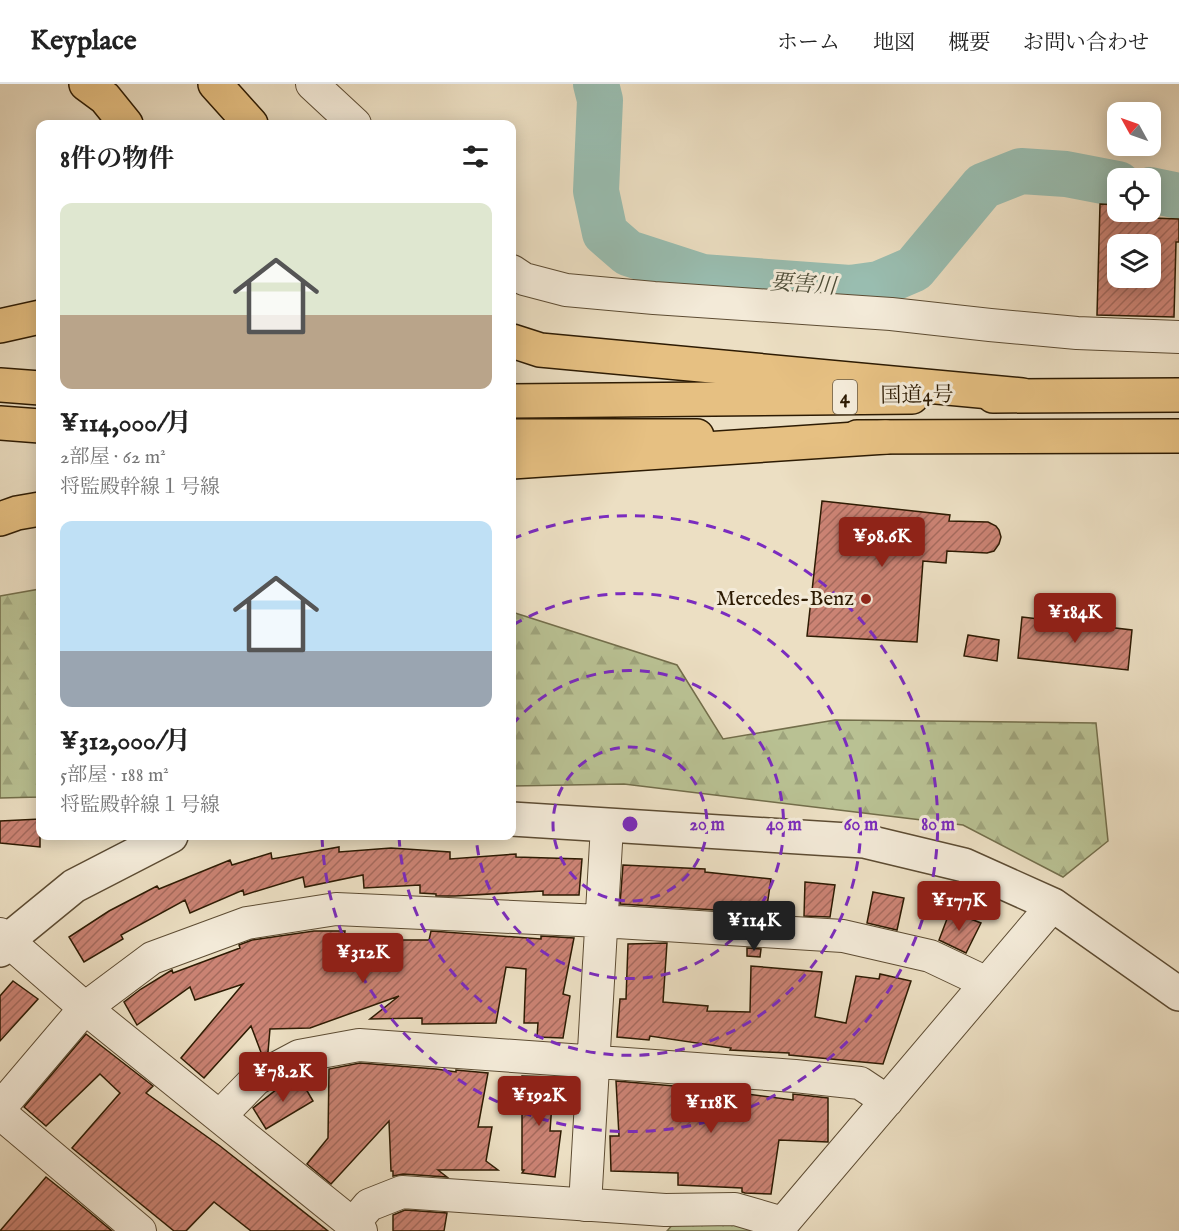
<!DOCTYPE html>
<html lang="ja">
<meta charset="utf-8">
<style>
:root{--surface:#fff;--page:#f6f6f6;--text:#222;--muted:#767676;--line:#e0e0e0;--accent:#8f2418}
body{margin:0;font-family:"IM FELL English","Noto Serif JP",serif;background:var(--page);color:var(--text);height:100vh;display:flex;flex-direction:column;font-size:22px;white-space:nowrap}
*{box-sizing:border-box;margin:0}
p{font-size:20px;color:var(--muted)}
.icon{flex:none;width:33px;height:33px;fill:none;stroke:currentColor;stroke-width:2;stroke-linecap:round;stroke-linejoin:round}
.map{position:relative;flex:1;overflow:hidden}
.sheet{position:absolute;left:36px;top:36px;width:480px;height:720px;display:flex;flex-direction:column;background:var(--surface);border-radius:12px;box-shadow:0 3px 15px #0003}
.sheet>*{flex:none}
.needle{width:39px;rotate:310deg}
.fabs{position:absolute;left:1107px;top:18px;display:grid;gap:12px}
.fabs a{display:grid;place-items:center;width:54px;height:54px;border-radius:12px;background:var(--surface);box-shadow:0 3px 15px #0003;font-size:30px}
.price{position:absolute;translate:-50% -51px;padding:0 14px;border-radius:6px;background:var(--accent);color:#fff;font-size:20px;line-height:39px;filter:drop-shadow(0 2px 3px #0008)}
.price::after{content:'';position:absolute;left:50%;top:36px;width:18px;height:14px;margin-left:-9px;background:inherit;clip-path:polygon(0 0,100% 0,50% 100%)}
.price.selected{background:#222;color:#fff}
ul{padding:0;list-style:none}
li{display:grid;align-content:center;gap:12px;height:318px;padding:0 24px}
li span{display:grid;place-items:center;height:186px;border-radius:12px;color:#555}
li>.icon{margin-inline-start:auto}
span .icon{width:108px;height:108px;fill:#fffc;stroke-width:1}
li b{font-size:26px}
h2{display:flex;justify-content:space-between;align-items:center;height:72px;padding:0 24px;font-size:26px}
header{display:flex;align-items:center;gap:36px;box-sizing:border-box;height:84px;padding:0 30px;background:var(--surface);border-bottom:2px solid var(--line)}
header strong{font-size:28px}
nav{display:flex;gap:33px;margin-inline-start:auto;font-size:21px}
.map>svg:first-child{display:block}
</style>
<header>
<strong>Keyplace</strong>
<nav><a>ホーム</a><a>地図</a><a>概要</a><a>お問い合わせ</a></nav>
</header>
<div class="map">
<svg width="1179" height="1147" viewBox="0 0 1179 1147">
<defs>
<pattern id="forest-firs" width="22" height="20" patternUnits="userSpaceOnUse" patternTransform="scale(1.5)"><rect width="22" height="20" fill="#b9c193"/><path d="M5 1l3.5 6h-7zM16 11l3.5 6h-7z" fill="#9fa57d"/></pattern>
<pattern id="park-crowns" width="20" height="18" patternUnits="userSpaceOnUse" patternTransform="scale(1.5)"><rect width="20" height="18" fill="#b9c193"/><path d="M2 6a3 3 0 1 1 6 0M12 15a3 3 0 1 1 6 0" fill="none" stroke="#9fa57d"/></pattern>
<pattern id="building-hatch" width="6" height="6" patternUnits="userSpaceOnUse" patternTransform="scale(1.5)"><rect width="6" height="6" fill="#cb8374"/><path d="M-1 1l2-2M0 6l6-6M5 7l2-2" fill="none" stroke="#a56a5d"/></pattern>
</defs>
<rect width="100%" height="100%" fill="#ecdfc3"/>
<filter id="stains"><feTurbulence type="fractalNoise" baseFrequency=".00333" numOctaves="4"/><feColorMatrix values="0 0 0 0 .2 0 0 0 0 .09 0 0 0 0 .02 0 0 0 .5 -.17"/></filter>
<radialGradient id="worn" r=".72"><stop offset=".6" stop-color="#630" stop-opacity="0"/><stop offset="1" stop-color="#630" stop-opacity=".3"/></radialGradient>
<path fill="url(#forest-firs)" stroke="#736e4b" stroke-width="1.5" d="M40 505V713L0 714V512Z
M512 528 677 581 723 655 835 636 1096 639 1108 757 1063 793 963 741 624 700 512 702Z"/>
<path fill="url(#park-crowns)" stroke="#736e4b" stroke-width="1.5" d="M691 1131 772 1147H667L674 1139Z"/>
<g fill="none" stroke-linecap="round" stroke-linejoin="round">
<path stroke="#99bdb0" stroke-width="46" d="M596 0 600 16 596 107 605 149 628 169 702 193 850 204 879 200 914 185 983 102 1021 87 1066 90 1118 100
M1150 106 1179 112"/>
</g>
<path fill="url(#building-hatch)" stroke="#2d1b03" stroke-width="1.5" fill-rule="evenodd" d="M1100 120 1118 121V128H1150V122H1153V134L1179 135V158H1176L1174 233 1097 231ZM1118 160H1150V194H1118Z
M822 417 950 431 949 437 988 438 996 442 999 446 1001 453 999 460 994 467 987 469 947 467 946 479 923 477 917 558 807 552Z
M1022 533 1132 546 1128 586 1018 574Z
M968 551 999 556 997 577 964 572Z
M40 735V763L0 759V737Z
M339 763V768L391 764 450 768V775L516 770V773L582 775 579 811H543V807L455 812H436V810L420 809V801L364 804 363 791 305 803 303 793 244 811 243 806 190 829 185 816 121 851 123 855 84 878 69 853 109 827 157 802 159 805 230 776 232 781 271 769 272 775Z
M623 781 705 785V788L771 795 766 829 620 820Z
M805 798 835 801 830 833 804 832Z
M873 808 904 814 897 846 867 839Z
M950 827 981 839 966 869 939 856Z
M314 847H345L344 856H429L431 847 541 855V852L574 854 563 910 570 912 563 954 537 953 538 939H524L526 885 506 883 496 939 422 940V934L370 935 399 912 310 944 270 945 268 968 262 971 251 942 204 994 181 974 243 900 195 916 190 903 137 941 124 918 141 905 172 886 173 889 240 864 239 861 252 856Z
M667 859 663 918 708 922 707 927 750 928 751 882 822 888 815 933 846 939 856 892 879 895 880 890 911 897 883 980 789 971V969L730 966 731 964 650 952 649 956 617 953 620 915H626L628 860Z
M747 864 761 865 760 873 747 872Z
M13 897 38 915 0 957V912Z
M86 950 153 1002 146 1009 220 1062 328 1147H251L214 1118 186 1147H174L72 1064 120 1009 100 990 46 1042 24 1023Z
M360 979 436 985 456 988V986L488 989 478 1043H492L486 1077 498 1086H438L447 1093 403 1090 393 1092V1087H391L389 1037 331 1100 307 1080 328 1054 329 985Z
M522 992 554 993 550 1047H561L555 1093 522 1089 524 1086H522Z
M299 993 313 1017 266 1045 253 1024 281 1002Z
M616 997 709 1005 793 1016V1010L828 1014V1058L779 1056 771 1110 745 1109 742 1108V1104L678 1101V1089L611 1087 610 1052H619Z
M46 1093 76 1117 112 1147H0Z
M405 1126 447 1129 444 1147H393V1131Z"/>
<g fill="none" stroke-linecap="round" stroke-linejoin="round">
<defs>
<path id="minor" d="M312 0 355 40
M512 187 524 195 566 206 654 214 891 230 990 241 1077 249 1179 253
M0 850 85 924 361 1147
M0 1024 85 924 152 874 247 839 336 825 601 837 843 852 930 872 987 899
M0 1029 140 1147
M220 1032 256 995 299 972 359 961 795 992 860 999 887 1017
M585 1121 607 742
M353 1140 369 1121 402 1108 665 1126 735 1125 783 1139 1053 821"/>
<path id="tertiary" d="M512 735 864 757 964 781 1053 821 1179 910
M0 866 8 856 74 802 171 752"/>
<path id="trunk" d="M0 301 40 304
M993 312 1179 311
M512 317 912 313
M0 339 40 342
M512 352H697
M857 353 1179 352"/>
<path id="motorway" d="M86 0 105 14 126 40
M215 0 251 40
M0 242 40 233
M512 257 540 266 1022 311
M512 378 886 353
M0 435 17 429 40 425"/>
</defs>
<use href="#minor" stroke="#5d4c33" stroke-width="34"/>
<use href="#tertiary" stroke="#5d4c33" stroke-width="36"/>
<use href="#trunk" stroke="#2d1b03" stroke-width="36"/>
<use href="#motorway" stroke="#2d1b03" stroke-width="36"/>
<use href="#minor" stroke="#f3ead8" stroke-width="32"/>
<use href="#tertiary" stroke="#f3ead8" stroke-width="33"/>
<use href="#trunk" stroke="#e6c082" stroke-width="33"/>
<use href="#motorway" stroke="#e6c082" stroke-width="33"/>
</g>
<g fill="none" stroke="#7b2cbf" stroke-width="3" stroke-dasharray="10 8">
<circle cx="630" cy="740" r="77"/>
<path d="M512 641A154 154 0 1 1 476 752"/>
<path d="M513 541A231 231 0 1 1 399 752"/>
<path d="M512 455A308 308 0 1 1 322 753"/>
</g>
<circle fill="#8f2418" stroke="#f3ead8" stroke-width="2" cx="866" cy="515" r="6"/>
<g text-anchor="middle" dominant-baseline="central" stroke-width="6" stroke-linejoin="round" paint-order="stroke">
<rect fill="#f3ead8" stroke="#685943" stroke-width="1.5" x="833" y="296" width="24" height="34" rx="4.5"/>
<g font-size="20" font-weight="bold" fill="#2d1b03">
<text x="845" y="313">4</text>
</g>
<g font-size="21" fill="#2d1b03" stroke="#f3ead8">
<text transform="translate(917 312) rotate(-1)">国道4号</text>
</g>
<g font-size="21" fill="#2d1b03" stroke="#f3ead8" text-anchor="end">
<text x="854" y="515">Mercedes-Benz</text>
</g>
<g font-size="22" font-style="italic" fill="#4d4c37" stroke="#f3ead8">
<text transform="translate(803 201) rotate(4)">要害川</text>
</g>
</g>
<circle cx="630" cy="740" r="9" fill="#7b2cbf" stroke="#f3ead8" stroke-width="3"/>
<g font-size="18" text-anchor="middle" font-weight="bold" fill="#7b2cbf" stroke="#f3ead8" stroke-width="6" stroke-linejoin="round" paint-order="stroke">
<text x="707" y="746">20 m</text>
<text x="784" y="746">40 m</text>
<text x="861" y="746">60 m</text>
<text x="938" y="746">80 m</text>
</g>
<rect width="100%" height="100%" filter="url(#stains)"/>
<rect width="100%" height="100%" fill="url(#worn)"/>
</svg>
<div class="fabs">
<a><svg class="needle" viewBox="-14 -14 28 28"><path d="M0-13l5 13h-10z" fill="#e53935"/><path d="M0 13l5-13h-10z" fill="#767676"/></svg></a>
<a><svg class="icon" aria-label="locate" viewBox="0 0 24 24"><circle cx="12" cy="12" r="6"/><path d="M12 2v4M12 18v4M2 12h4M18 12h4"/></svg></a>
<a><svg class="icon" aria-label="layers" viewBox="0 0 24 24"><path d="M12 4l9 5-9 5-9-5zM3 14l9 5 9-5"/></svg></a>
</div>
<b class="price" style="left:882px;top:484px">¥98.6K</b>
<b class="price" style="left:1075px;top:560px">¥184K</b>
<b class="price" style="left:959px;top:848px">¥177K</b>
<b class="price selected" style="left:754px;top:868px">¥114K</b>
<b class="price" style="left:363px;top:900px">¥312K</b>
<b class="price" style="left:283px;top:1019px">¥78.2K</b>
<b class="price" style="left:539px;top:1043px">¥192K</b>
<b class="price" style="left:711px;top:1050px">¥118K</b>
<section class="sheet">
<h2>8件の物件<svg class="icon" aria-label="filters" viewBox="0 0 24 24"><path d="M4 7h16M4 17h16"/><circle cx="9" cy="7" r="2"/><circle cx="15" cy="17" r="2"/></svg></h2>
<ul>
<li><span style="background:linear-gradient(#dfe7d0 60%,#b9a48a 0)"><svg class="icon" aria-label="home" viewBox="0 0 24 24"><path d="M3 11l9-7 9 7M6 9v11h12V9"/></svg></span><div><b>¥114,000/月</b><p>2部屋 · 62 m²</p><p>将監殿幹線１号線</p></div></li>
<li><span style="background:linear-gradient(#bfe0f5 70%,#9aa5b1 0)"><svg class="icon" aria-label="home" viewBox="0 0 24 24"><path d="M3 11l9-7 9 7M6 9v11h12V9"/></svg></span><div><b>¥312,000/月</b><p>5部屋 · 188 m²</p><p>将監殿幹線１号線</p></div></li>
</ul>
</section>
</div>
